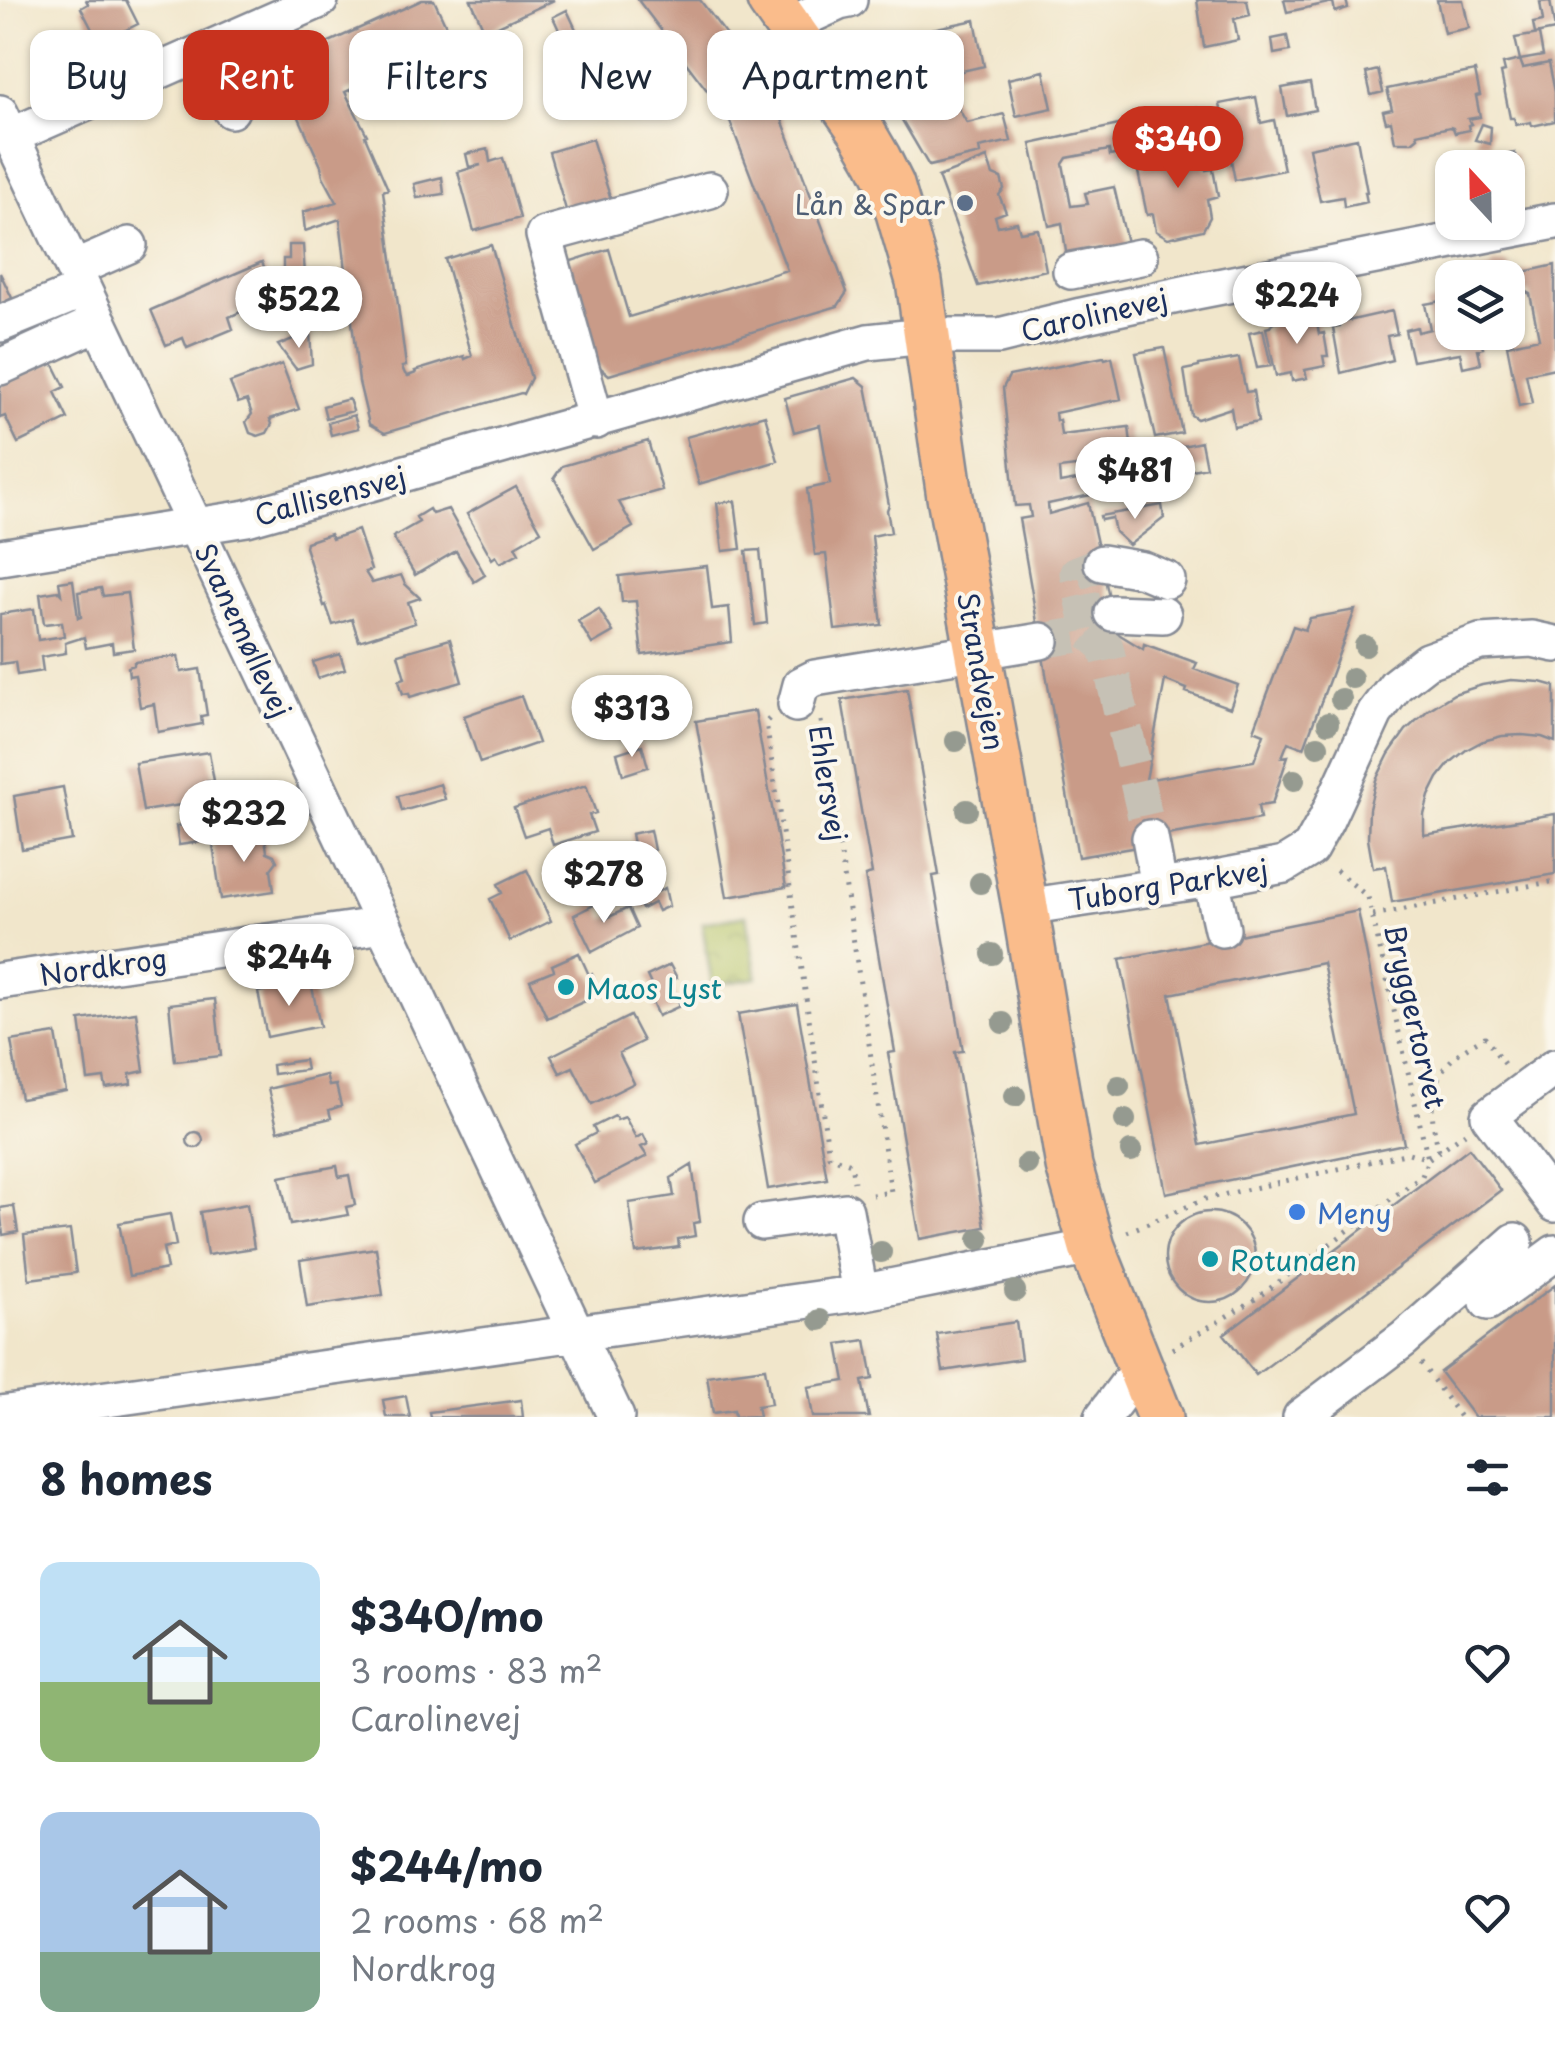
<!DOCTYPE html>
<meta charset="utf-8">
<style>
:root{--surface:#fff;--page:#f2f2f3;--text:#1f2937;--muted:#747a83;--accent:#c8321e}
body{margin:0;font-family:"Playpen Sans",sans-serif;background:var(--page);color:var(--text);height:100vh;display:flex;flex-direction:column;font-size:38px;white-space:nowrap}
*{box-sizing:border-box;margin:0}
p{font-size:32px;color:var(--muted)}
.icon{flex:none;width:55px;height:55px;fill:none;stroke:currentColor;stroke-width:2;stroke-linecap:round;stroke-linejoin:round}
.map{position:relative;height:1417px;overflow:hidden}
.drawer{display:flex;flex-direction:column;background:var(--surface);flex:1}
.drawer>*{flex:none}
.top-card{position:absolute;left:30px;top:30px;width:1000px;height:90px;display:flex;gap:20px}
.needle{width:65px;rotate:338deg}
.fabs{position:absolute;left:1435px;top:150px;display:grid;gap:20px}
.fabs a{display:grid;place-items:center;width:90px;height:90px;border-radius:20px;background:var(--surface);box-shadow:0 2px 8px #0004;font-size:50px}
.price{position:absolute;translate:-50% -85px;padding:0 22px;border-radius:35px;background:#fff;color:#222;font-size:32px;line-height:65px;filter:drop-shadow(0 2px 5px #0008)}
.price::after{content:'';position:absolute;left:50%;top:60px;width:30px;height:22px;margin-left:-15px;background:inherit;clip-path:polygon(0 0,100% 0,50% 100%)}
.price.current{background:var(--accent);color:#fff}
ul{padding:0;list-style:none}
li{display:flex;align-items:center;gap:30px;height:250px;padding:0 40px}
li span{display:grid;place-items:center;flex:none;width:280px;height:200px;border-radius:20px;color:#555}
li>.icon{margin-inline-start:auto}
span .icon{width:120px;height:120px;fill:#fffc;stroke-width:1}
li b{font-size:42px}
h2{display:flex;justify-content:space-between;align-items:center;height:120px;padding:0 40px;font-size:42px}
.tag{padding:0 35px;border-radius:20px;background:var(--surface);box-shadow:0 2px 8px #0004;font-size:35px;line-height:90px}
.tag.current{background:var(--accent);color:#fff}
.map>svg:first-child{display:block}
</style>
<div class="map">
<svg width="1555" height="1417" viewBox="0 0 1555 1417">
<defs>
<pattern id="park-crowns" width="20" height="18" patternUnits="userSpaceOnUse" patternTransform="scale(2.5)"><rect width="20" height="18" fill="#b4c366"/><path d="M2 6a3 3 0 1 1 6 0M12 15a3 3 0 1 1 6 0" fill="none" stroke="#929f57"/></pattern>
</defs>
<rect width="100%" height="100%" fill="#fbf7ec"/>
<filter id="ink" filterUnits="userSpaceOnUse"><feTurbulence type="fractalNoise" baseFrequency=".01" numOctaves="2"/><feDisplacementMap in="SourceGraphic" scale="20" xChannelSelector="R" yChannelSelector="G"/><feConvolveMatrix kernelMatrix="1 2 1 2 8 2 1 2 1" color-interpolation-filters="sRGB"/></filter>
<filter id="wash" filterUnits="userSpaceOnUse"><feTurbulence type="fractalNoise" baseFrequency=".0048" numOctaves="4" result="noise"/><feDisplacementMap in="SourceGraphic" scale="40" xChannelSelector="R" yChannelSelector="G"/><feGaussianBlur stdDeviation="2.25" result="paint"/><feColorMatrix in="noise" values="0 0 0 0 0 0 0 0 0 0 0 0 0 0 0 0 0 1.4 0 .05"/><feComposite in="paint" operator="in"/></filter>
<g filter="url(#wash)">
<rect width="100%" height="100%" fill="#f1e6cb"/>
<path fill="url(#park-crowns)" stroke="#687962" stroke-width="2.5" d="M746 915 757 978 712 985 702 923Z"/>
<g id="blocks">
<path fill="#c99b88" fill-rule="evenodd" d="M86 0H126L138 24 99 43 81 8 88 4Z
M422 0H434L454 43 345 92 367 135 365 136 388 189 383 191 406 366 402 367 405 374 408 376 416 373 415 371 464 356 465 359 472 356 445 259 491 245 531 378 523 394 521 393 385 433 369 424 359 382 340 219 305 231 303 212 337 202 323 176 321 166 293 104 286 94 276 66Z
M471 0H554L485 32Z
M638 0H700L774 98 847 292 838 306 609 375 595 363 565 263 609 249 629 317 787 270 729 119Z
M1197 0H1247L1250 15 1234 19 1238 40 1204 47Z
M1284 0H1346L1348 8 1335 12 1333 2 1287 12Z
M1437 0H1463L1469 28 1444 33Z
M1550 1 1555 30 1535 34 1533 23 1543 21 1540 2Z
M567 10 590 60 576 67 553 17Z
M975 20 984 66 940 76 967 123 1004 114 1011 141 979 148 980 154 929 166 882 86 878 71 883 46 894 37Z
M1539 34 1543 56 1520 60 1523 68 1549 63 1555 92V121L1532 126 1531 122 1516 125 1514 118H1510L1501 73 1505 72 1503 64 1520 60 1515 38Z
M1287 36 1290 51 1274 54 1272 39Z
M1378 70 1383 92 1371 95 1366 73Z
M1044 71 1052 108 1016 116 1008 79Z
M1475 71 1480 95 1476 96 1480 117 1468 119 1471 124 1468 125 1469 130 1455 133 1453 128 1450 127 1417 134 1418 137 1412 142H1395L1391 121 1386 122 1383 111 1392 109 1387 89Z
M1310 83 1315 110 1287 116 1282 88Z
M1256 97 1261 123 1274 120 1284 170 1235 180 1220 104Z
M1197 108 1203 135 1110 156 1109 150 1067 158 1063 164 1071 206 1088 204 1085 193 1114 187 1128 247 1107 251 1105 245 1066 252 1062 223 1049 226 1031 144Z
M1482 124 1491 127 1490 144 1475 140Z
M1357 138 1367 192H1365L1367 202 1344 207 1343 197 1320 201 1309 148Z
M592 139 613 206 569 220 549 152Z
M1200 143 1206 170 1213 169 1218 196 1207 199 1210 217 1203 230 1168 238 1156 231 1153 214 1147 215 1137 167 1158 163 1156 153Z
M1222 148 1226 163 1210 166 1207 152Z
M488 149 490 162 503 158 520 218 474 231 458 172 481 165 469 167 466 154Z
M1515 153 1520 177 1508 179V168H1499L1496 156Z
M987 158 993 175 1001 178 1004 189 999 195 1006 212 995 216 998 226 1017 222 1020 232 1038 229 1046 270 978 286 938 177Z
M442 177 444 194 417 198 414 184Z
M289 245H303L305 275 283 276V259H289Z
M262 262 268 276 262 279 270 299 229 317 233 329 187 348 183 338 166 345 151 310Z
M1504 263 1510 266 1511 275 1555 265V368L1526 374 1532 403 1519 406 1507 345 1539 338 1530 294 1526 292 1508 300V278H1477L1476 272 1491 269 1493 264Z
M0 273 12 298 0 304Z
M1452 299V332H1479L1483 348 1478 349 1481 363 1463 367 1460 353 1412 361 1405 330 1417 327 1418 332 1430 329 1425 304Z
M1392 311 1397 334 1387 336 1392 360 1341 373 1333 328 1340 327 1339 323Z
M1316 318 1319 334 1324 333 1328 356H1323L1325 366 1305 370 1307 378 1292 381 1291 373 1276 376 1266 328 1270 327 1273 322 1285 320 1290 323Z
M1263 330 1271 366 1257 368 1249 333Z
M310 332 312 364 296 369 278 345Z
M1164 348 1182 433 1155 438 1136 353Z
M1104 357 1105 359 1112 357 1121 399 1055 413 1056 421 1059 420 1061 435 1129 427 1133 460 1059 469 1060 483 1140 469 1143 484 1048 504 1049 514 1088 503 1117 633 1143 649 1144 644 1197 663 1194 669 1238 685 1230 708 1186 692 1187 689 1165 680 1146 780 1254 761 1264 734 1254 730 1293 626 1305 630 1310 618 1355 610 1304 748 1288 742 1282 757 1288 756 1272 804 1258 806 1260 819 1150 838 1143 846 1078 857 1019 519 1031 517 1029 505 1015 506 1003 388 1009 376Z
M1239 358 1246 392 1253 391 1258 422 1234 427 1231 408 1197 419 1191 415 1184 370 1199 367V365Z
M52 361 65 387 55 392 68 419 18 443 5 416 0 418V385Z
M282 364 299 409 270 419 272 424 267 433 258 436 250 433 246 422 252 414 247 400 238 403 230 383Z
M856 378 866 386 889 505 887 510 891 532 872 536 882 625 835 630 826 554 815 555 807 489 830 484 820 425 794 432 785 398Z
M349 399 353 411 326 418 323 406Z
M354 415 358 428 331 435 328 423Z
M765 415 778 461 699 484 686 437Z
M648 441 662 490 619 502 633 527 594 549 554 478 562 466Z
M1201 442 1206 467 1179 473 1173 448Z
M516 487 541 531 515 546 519 553 500 563 496 556 492 559 467 514Z
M735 501 741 549 723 551 717 503Z
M1162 505 1164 518 1129 545 1115 532 1112 518 1101 520 1100 516Z
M429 509 432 514 448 509 485 575 474 582 456 551 415 575 393 537 419 522 416 517Z
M358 530 371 570 365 572 372 583 401 575 405 584 420 598 408 602 415 623 359 641 352 619 333 625 326 605 324 606 305 547 306 542 330 534 332 539Z
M760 550 767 623 755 625 746 551Z
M707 566 712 609 729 607 732 642 642 655 636 601 622 602 619 576Z
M73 580 78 618 81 617 78 592 101 588 103 596 127 593 134 649 113 652 112 643 86 648 84 637 65 643 66 653 41 657 43 671 17 675 15 662 0 664V614L34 609 38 640 64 636 62 622 44 624 40 594 58 591 61 594 59 582Z
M599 609 613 632 592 644 578 621Z
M450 639 462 682 410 697 409 693 403 694 399 680 405 678 398 654Z
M340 654 345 669 318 678 313 662Z
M178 656 181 672 200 669 207 715 201 716 202 724 158 732 154 704 140 707 135 675 129 676 128 667 134 665V662Z
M1511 680 1541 682 1555 686V742L1542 737 1522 735 1502 736 1483 741 1466 750 1450 763 1438 778 1429 796 1424 815V835L1555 814V874L1392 902 1386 866 1373 868 1368 839 1369 809 1376 780 1389 754 1406 730 1428 710 1454 694 1482 685Z
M907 689 939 875 933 876 963 1051 955 1052 985 1227 920 1239 888 1053 895 1052 865 876 872 874 842 700Z
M521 696 538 743 480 763 464 716Z
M755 711 786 887 727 897 696 721Z
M642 745 648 767 623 775 617 753Z
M209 752 214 781 203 782 205 801 143 811 135 763Z
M440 784 445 799 402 811 398 796Z
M586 785 596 813 589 815 595 832 553 845 548 828 524 836 514 808Z
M63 787 72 840 22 849 14 796Z
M205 822 208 841 179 845 176 826Z
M264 830 267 852 274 855 277 861 271 869 274 891 221 899 212 838Z
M650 830 654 850 635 854 631 834Z
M527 870 551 921 510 941 490 899 502 893 498 884Z
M665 888 669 906 658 911 654 903 642 909 638 901Z
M598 903 605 919 628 908 637 928 592 952 574 915Z
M1358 911 1404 1144 1166 1193 1120 959ZM1323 963 1354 1114 1200 1145 1170 994Z
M579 953 589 975 592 974 601 994 547 1018 530 980 554 970 552 965Z
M670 965 677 978 669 982 680 1006 658 1016 647 992 653 989 647 976Z
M311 982 320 1026 267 1037 258 992Z
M215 999 221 1056 175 1061 169 1004Z
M797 1004 827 1179 768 1189 738 1014Z
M136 1012 144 1071 130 1074 131 1084 106 1088 104 1078 88 1080 80 1020Z
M630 1016 643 1041 619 1053 634 1083 592 1104 573 1067 560 1073 551 1056Z
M56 1034 66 1091 21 1099 11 1041Z
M304 1060 306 1070 273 1074 272 1065Z
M326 1075 329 1086 336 1085 341 1106 329 1110 331 1118 278 1131 268 1089Z
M615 1116 617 1120 625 1117 636 1138 643 1134 648 1144 641 1147 647 1156 595 1183 575 1144 596 1133 593 1127Z
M187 1140a8 8 0 1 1 16 0a8 8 0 1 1-16 0Z
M1469 1148 1501 1190 1256 1375 1224 1334Z
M692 1165 700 1222 693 1223 695 1236 678 1239 679 1247 636 1253 629 1203 674 1196 671 1178Z
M337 1166 339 1177 349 1175 355 1205 346 1207 348 1215 290 1225 280 1177Z
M247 1204 254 1248 207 1255 200 1212Z
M12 1206H14L18 1232 3 1235 0 1208Z
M1165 1257a45 45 0 1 1 90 0a45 45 0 1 1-90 0Z
M170 1214 176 1245 163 1248 167 1269 129 1276 119 1223Z
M70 1230 76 1273 29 1279 24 1235Z
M376 1248 383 1295 307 1307 300 1260Z
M1555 1285V1417H1474L1440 1372Z
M1016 1322 1021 1359 943 1371 937 1334Z
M866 1340 873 1379 862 1381 869 1417H813L808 1387 845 1381 838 1344Z
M765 1368 771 1404 757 1406 759 1416 735 1417 734 1410 713 1413 707 1376Z
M406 1396 410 1417H386L383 1400Z
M521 1400 523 1417H430L429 1412Z"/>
</g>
</g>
<g filter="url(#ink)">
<use href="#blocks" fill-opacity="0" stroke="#868a94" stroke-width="2.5"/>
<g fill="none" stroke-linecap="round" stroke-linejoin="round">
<path stroke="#c6c1b5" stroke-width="35" stroke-dasharray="35 18" stroke-linecap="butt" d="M1090 633 1106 647 1150 838
M1041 641 1090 633 1077 573 1102 563"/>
<defs>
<path id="minor" d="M789 25 839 2 849 0
M205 51 231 110
M0 113 616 1417
M11 136 320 0
M74 269 129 245
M1071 271 1140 257
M0 324 83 290
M0 367 99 322
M596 421 544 235 710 190
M0 557 247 518 868 342 925 336H999L1081 316 1197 291 1555 221
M1102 563 1143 570 1167 580
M1113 613 1163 615
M796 704 801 685 815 678 1041 641
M1150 838 1159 886
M1211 879 1222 929
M1025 907 1211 879 1284 865 1310 849 1326 820 1375 713 1396 685 1427 661 1480 642 1532 639 1555 644
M0 981 384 925
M1555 1067 1489 1116 1555 1204
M762 1222 845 1211 860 1293
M1488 1302 1555 1253
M0 1414 860 1293 1092 1247
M1103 1417 1139 1369
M1301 1417 1404 1339 1515 1241"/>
<path id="major" d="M770 0 861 130 878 159 891 185 919 281 950 497 1025 907 1069 1166 1092 1247 1160 1417"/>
</defs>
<use href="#minor" stroke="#868a94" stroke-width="40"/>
<use href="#major" stroke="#868a94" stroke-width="50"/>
<path stroke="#868a94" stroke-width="5" stroke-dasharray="2.5 8" stroke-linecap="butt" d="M769 719 766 722 829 1156 851 1164 854 1182
M821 721 891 1192 872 1195
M1373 915 1555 881
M1439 1151C1424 1094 1431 1065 1485 1037L1504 1064
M1127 1232 1205 1199 1409 1153 1428 1159 1465 1133
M1172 1349 1254 1300 1422 1176 1428 1159 1368 897 1332 867
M1421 1363 1460 1417"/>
<use href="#minor" stroke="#fff" stroke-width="35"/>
<use href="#major" stroke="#fabc8b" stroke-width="45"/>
</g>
<g fill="#959a90">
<circle cx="1365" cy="646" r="11"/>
<circle cx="1352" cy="678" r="11"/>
<circle cx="1341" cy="699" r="11"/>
<circle cx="1328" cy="723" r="11"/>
<circle cx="956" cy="741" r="11"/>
<circle cx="1318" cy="746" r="11"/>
<circle cx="1294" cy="780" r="11"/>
<circle cx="967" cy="810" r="11"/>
<circle cx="980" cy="883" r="11"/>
<circle cx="992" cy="954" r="11"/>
<circle cx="1003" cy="1023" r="11"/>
<circle cx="1119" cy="1086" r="11"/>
<circle cx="1015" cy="1096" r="11"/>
<circle cx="1125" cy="1120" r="11"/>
<circle cx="1131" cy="1151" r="11"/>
<circle cx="1027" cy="1164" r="11"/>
<circle cx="979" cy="1239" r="11"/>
<circle cx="881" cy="1252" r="11"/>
<circle cx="1015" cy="1291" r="11"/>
<circle cx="820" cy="1320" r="11"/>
</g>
</g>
<circle fill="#5c6f8a" stroke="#fbf7ec" stroke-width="4" cx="965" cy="203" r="10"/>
<g fill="#0f9aa8" stroke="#fbf7ec" stroke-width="4">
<circle cx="566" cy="987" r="10"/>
<circle cx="1210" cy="1259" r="10"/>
</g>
<circle fill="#3f7fe0" stroke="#fbf7ec" stroke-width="4" cx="1297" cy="1212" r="10"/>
<g text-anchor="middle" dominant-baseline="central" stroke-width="8" stroke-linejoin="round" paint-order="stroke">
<g font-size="28" fill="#4e5e75" stroke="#fbf7ec" text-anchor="end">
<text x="945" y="203">Lån &amp; Spar</text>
</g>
<g font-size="28" fill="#1b2f5e" stroke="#fbf7ec">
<text transform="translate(1094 314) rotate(-13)">Carolinevej</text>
<text transform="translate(330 495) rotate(-15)">Callisensvej</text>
<text transform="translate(244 630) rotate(65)">Svanemøllevej</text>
<text transform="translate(982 671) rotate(80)">Strandvejen</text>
<text transform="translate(829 783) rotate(81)">Ehlersvej</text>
<text transform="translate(1168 884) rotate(-9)">Tuborg Parkvej</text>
<text transform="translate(103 966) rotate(-8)">Nordkrog</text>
<text transform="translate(1416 1016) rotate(77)">Bryggertorvet</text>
</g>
<g font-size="28" fill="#0d838f" stroke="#fbf7ec" text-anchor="start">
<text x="586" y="987">Maos Lyst</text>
<text x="1230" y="1259">Rotunden</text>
</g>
<g font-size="28" fill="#366cbe" stroke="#fbf7ec" text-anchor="start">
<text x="1317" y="1212">Meny</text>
</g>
</g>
</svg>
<div class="fabs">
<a><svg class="needle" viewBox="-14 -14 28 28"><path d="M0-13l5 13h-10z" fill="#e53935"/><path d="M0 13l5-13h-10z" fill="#747a83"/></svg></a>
<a><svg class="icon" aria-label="layers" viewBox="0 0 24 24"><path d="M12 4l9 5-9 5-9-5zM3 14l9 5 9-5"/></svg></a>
</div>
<b class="price current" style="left:1178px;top:191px">$340</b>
<b class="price" style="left:1297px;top:347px">$224</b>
<b class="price" style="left:299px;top:351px">$522</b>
<b class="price" style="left:1135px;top:522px">$481</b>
<b class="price" style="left:632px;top:760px">$313</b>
<b class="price" style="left:244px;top:865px">$232</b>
<b class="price" style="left:604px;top:926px">$278</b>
<b class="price" style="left:289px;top:1009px">$244</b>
<div class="top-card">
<a class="tag">Buy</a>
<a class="tag current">Rent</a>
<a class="tag">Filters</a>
<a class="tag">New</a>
<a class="tag">Apartment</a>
</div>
</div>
<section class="drawer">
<h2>8 homes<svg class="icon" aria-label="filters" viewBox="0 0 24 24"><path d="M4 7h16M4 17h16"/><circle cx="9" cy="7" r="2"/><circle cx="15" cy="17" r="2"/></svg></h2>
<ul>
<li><span style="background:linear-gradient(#bfe0f5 60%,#8fb573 0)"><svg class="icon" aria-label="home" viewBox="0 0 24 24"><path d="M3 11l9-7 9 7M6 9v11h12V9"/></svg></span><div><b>$340/mo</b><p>3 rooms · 83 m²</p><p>Carolinevej</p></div><svg class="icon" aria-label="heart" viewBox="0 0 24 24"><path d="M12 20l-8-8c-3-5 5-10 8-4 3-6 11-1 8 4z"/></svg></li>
<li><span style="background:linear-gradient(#a9c7e8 70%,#7fa58c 0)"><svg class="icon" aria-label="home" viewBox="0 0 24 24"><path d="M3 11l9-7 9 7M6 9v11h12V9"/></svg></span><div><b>$244/mo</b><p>2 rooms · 68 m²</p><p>Nordkrog</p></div><svg class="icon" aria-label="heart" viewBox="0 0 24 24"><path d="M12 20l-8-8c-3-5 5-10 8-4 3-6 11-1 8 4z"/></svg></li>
</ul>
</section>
